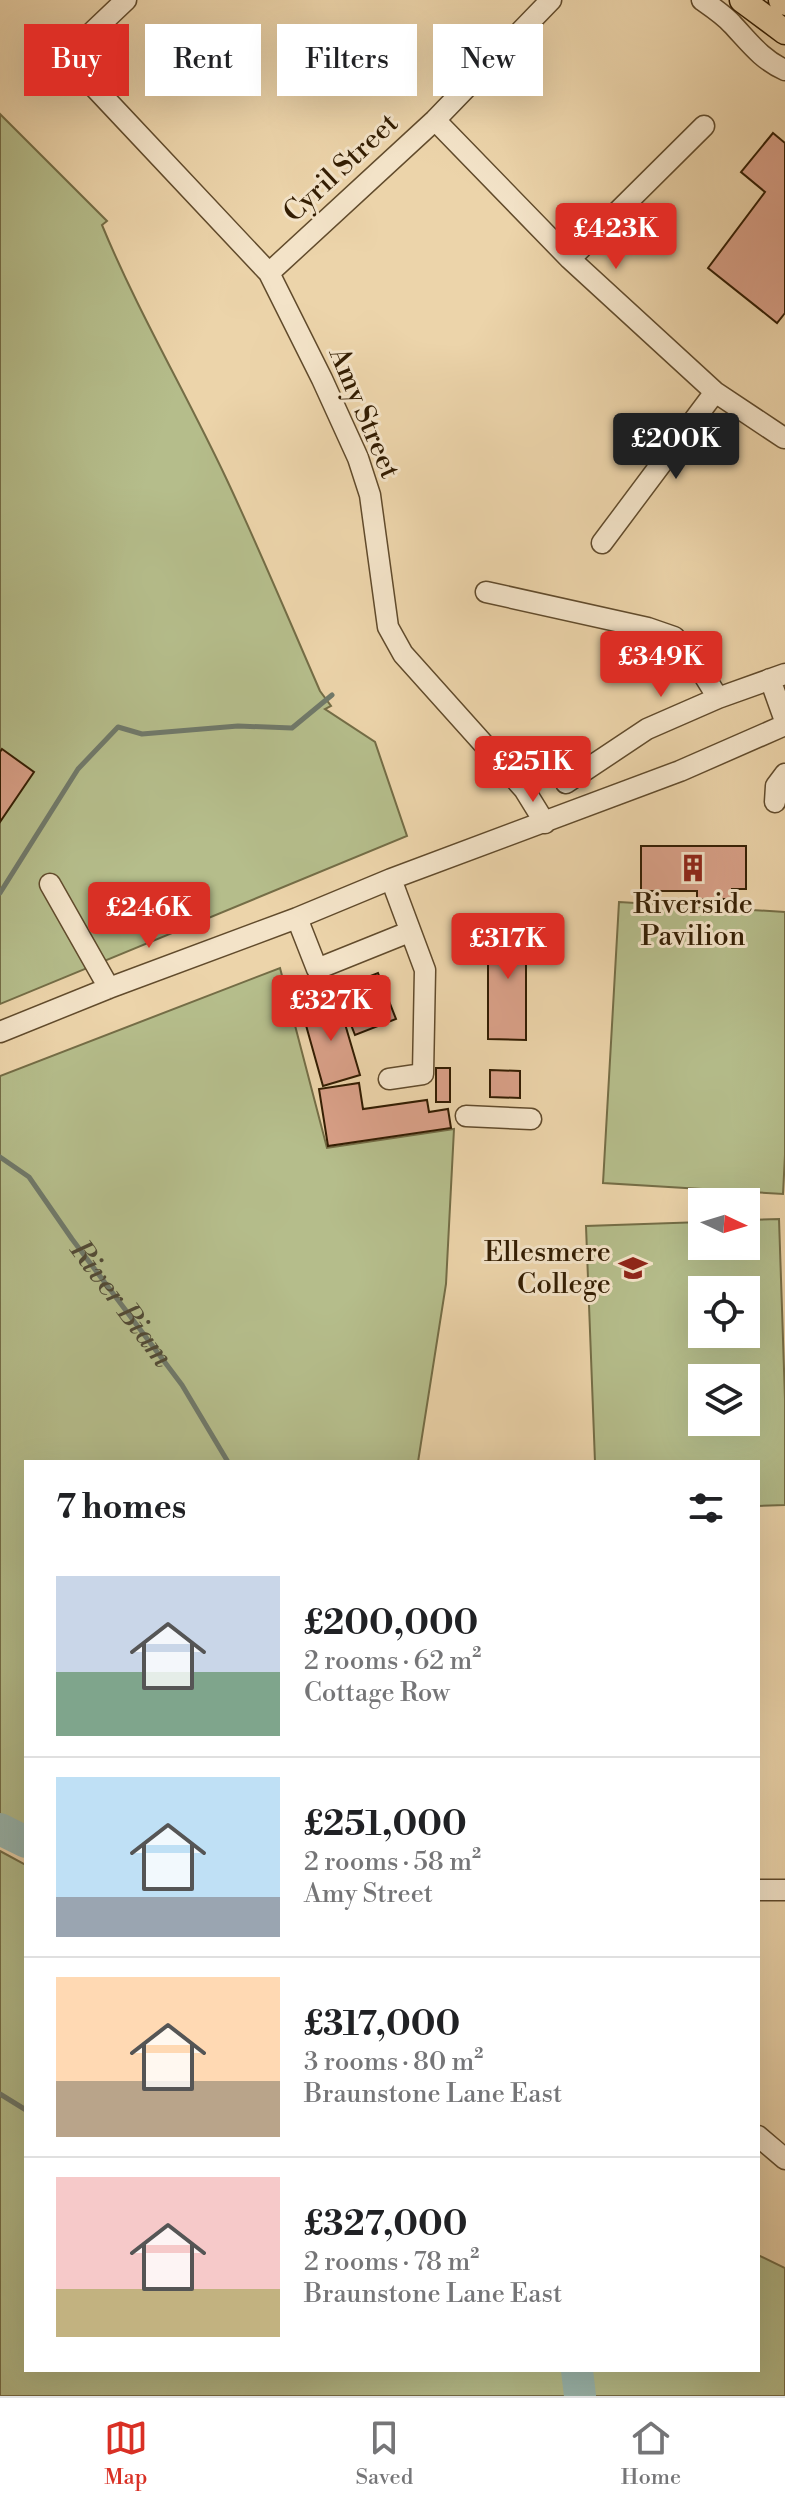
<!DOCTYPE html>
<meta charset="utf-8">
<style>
:root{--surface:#fff;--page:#f6f6f6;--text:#202124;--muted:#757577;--line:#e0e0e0;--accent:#d93025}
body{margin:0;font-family:"Libre Bodoni",serif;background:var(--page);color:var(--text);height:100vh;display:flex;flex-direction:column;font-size:30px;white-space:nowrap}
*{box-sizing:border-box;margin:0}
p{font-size:26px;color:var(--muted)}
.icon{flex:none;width:44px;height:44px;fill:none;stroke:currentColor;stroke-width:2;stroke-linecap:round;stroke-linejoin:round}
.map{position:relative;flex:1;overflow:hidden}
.panel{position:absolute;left:24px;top:1460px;width:736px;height:912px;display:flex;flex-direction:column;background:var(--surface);border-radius:0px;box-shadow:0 8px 32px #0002}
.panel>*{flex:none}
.hud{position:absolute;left:24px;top:24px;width:738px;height:72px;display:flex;gap:16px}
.needle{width:52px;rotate:94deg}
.tools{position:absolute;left:688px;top:1188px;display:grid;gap:16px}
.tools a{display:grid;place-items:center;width:72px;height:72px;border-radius:0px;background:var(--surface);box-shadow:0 8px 32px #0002;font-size:40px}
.price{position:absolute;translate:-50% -68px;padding:0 18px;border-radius:8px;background:var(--accent);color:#fff;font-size:26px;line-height:52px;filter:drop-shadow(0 2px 4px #0008)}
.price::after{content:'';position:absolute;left:50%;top:48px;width:24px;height:18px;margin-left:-12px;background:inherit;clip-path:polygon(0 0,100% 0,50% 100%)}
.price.current{background:#222;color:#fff}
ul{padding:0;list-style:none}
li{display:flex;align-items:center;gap:24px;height:200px;padding:0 32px}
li+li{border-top:2px solid var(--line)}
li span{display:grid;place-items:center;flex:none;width:224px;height:160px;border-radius:0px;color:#555}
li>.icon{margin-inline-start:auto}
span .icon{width:96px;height:96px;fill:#fffc;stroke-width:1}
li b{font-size:34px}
h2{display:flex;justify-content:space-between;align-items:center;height:96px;padding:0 32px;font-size:34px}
.pill{padding:0 28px;border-radius:0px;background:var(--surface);box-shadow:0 8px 32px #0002;font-size:28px;line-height:72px}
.pill.current{background:var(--accent);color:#fff}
.tabs{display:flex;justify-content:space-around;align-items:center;height:112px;border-top:2px solid var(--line);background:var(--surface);font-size:22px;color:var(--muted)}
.tabs a{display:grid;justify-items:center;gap:4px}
.tabs .current{color:var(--accent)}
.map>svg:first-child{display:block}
</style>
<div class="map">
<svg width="785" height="2396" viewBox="0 0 785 2396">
<rect width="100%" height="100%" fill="#ecd4aa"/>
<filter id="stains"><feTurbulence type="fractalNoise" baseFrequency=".0025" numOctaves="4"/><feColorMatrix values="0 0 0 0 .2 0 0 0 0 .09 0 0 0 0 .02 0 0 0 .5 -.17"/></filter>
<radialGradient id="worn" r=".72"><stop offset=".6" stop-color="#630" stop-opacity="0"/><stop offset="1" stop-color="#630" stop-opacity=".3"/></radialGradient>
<path fill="#b5bd8b" stroke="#746d46" stroke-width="2" fill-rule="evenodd" d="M0 114 107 221 102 225C138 312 186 393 226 478 259 548 289 620 320 691L331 706 325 709 375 742 407 836 0 1004Z
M619 902 785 912V1155L783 1194 603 1183Z
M280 968 327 1148 454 1129 446 1284 418 1462H26V1826L0 1816V1076Z
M779 1219 785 1399V1505L758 1506V1462H595L586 1226 702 1222V1246H746V1220ZM702 1290H746V1334H702ZM702 1378H746V1422H702Z
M0 1851 26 1865V2370H758V2255L785 2268V2396H0Z"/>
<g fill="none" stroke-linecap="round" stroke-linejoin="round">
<g stroke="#70796a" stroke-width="5">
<path d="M0 893 78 769 118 727 142 734 238 726 292 728 332 695"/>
<path id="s1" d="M0 1157 29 1177 72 1239 182 1385 228 1462"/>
<path d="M0 2094 26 2110"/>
</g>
<path stroke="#99b7af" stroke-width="32" d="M0 1829 26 1842
M577 2370 580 2396"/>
</g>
<path fill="#d9a088" stroke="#331d02" stroke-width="2" d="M773 133 785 143V313L777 323 708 268 765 192 741 172Z
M2 749 34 772 0 822V752Z
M641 846H746V889H732V899H697V891H641Z
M533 916H548L549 939H533Z
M496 918H526V1040L488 1039V940H496Z
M378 973 396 1019 355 1035 337 989Z
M338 1000 360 1075 323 1086 302 1011Z
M436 1068H450V1102H436Z
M490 1070 520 1071V1098L490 1097Z
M359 1083 363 1109 427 1100 429 1112 448 1109 451 1128 328 1146 319 1089Z"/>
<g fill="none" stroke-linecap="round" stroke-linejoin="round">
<defs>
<path id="minor" d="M126 0 66 57 269 273 322 379 358 458 370 495 388 627 403 654 524 789 545 823
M702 0C712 7 724 15 732 24 749 42 762 60 785 70
M435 120 570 259 715 392 784 438
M570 259 704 126
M269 273 435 120 551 0
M602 543 715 392
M486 592 648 628 674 637 692 656 718 698
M770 679 785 721
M566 783 647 729 718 698 785 674
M775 802 776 786 785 774
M50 884 109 988
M297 918 317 969 409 932
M0 1032 109 988 297 918 391 879 680 771 785 725
M389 1079 423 1074 425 970 391 879
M466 1116 531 1119
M758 1890H785
M758 2136 785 2159"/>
<path id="major" d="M742 0 785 32
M781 0 785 3"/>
</defs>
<use href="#minor" stroke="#614b2c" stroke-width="23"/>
<use href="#major" stroke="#331d02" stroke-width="27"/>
<use href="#minor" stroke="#f3e3c8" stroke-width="20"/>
<use href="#major" stroke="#ecd4aa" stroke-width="24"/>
</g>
<defs>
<symbol id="building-bare" viewBox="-9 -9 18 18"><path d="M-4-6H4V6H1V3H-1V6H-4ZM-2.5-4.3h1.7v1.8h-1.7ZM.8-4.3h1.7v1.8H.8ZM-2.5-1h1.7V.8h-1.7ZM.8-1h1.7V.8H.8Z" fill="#8f2418" stroke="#f3e3c8" stroke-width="2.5" paint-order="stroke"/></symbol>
<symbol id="school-bare" viewBox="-9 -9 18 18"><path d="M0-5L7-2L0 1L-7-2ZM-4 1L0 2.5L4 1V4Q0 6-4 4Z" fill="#8f2418" stroke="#f3e3c8" stroke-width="2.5" paint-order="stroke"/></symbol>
</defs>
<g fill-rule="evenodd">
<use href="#building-bare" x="673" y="848" width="40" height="40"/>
<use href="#school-bare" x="613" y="1248" width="40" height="40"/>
</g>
<g text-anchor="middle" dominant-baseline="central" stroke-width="6" stroke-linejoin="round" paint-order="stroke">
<g font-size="28" fill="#331d02" stroke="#f3e3c8">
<text transform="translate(341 168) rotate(-43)">Cyril Street</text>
<text transform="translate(364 413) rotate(67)">Amy Street</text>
</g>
<g font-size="28" fill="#331d02" stroke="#f3e3c8">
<text x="693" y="904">Riverside<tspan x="693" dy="32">Pavilion</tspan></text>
<text x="611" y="1252" text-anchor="end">Ellesmere<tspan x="611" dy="32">College</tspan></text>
</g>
<g font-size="30" font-style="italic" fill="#524b36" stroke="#f3e3c8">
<text stroke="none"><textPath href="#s1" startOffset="192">River Biam</textPath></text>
</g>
</g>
<rect width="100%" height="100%" filter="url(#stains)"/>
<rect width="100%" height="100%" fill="url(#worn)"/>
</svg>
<div class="tools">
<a><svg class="needle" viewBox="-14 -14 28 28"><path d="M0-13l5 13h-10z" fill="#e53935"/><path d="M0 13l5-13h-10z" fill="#757577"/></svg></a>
<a><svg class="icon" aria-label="locate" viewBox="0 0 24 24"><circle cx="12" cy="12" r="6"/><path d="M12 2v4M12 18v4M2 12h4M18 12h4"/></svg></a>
<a><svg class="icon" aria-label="layers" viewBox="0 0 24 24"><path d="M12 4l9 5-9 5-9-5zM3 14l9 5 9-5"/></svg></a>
</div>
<b class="price" style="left:616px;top:271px">£423K</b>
<b class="price current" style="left:676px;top:481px">£200K</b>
<b class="price" style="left:661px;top:699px">£349K</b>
<b class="price" style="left:533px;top:804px">£251K</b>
<b class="price" style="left:149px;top:950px">£246K</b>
<b class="price" style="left:508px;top:981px">£317K</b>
<b class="price" style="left:331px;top:1043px">£327K</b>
<div class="hud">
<a class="pill current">Buy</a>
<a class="pill">Rent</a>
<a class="pill">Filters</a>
<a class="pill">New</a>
</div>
<section class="panel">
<h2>7 homes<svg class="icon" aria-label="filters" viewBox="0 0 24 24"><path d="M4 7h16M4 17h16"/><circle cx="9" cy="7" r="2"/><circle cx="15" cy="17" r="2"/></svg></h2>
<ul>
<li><span style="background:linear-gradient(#c9d6e8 60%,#7fa58c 0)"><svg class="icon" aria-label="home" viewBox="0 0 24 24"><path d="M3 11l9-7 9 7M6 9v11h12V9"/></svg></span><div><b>£200,000</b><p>2 rooms · 62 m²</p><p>Cottage Row</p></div></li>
<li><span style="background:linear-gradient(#bfe0f5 75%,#9aa5b1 0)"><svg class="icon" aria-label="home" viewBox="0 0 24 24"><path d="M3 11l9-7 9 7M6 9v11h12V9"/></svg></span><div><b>£251,000</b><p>2 rooms · 58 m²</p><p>Amy Street</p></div></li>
<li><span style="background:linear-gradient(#ffd9b3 65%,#b9a48a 0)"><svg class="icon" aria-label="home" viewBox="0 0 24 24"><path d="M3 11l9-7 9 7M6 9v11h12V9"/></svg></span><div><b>£317,000</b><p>3 rooms · 80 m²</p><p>Braunstone Lane East</p></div></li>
<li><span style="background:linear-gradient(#f6c9c9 70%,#c2b280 0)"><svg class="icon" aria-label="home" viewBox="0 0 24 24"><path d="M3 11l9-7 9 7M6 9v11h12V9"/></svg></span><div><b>£327,000</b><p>2 rooms · 78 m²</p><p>Braunstone Lane East</p></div></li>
</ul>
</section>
</div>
<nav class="tabs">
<a class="current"><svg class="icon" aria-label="map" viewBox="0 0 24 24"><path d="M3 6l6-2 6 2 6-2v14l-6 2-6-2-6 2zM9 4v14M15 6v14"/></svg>Map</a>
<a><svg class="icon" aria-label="saved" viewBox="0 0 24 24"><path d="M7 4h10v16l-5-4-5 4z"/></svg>Saved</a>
<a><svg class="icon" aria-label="home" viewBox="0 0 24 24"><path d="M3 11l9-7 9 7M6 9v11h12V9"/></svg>Home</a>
</nav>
